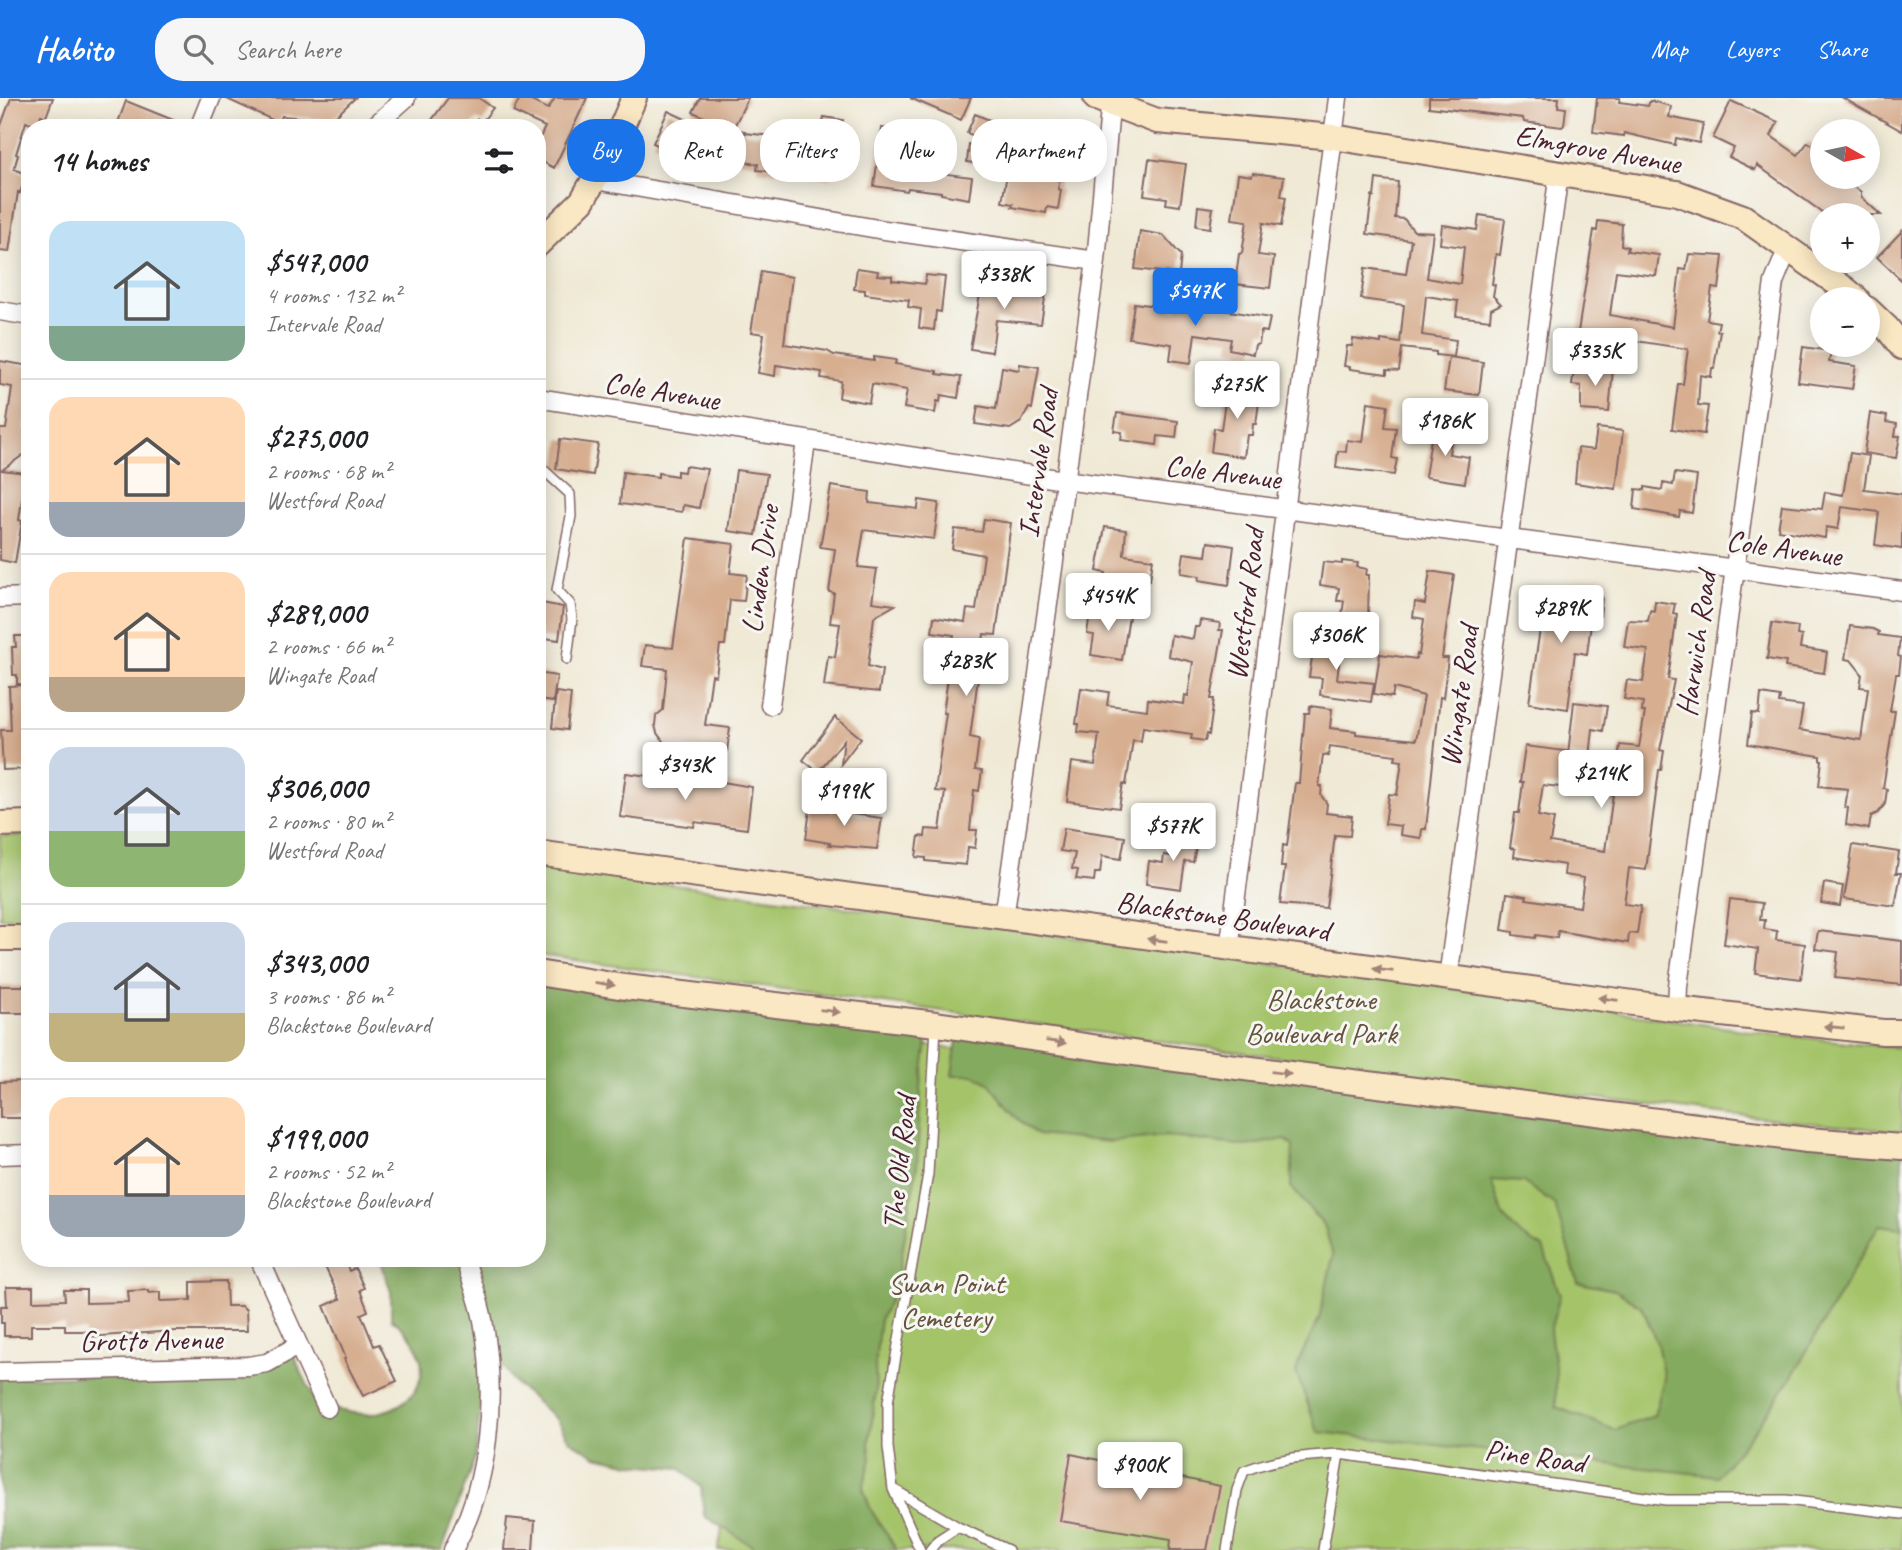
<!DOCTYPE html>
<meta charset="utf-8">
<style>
:root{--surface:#fff;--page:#f6f6f6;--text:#202124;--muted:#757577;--line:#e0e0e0;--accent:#1a73e8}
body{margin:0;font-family:Caveat,sans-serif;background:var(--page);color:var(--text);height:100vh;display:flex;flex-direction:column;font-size:26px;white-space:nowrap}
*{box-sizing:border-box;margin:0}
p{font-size:23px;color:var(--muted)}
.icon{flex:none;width:38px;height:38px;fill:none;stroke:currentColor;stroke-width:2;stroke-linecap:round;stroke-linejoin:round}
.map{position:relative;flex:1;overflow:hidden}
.drawer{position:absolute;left:21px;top:21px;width:525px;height:1148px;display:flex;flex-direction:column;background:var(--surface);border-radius:28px;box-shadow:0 4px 18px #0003}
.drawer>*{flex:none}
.hud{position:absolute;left:567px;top:21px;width:665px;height:63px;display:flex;gap:14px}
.needle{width:46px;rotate:99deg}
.fabs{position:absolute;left:1810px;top:21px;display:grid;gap:14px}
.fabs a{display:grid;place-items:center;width:70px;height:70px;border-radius:50%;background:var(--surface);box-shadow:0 4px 18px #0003;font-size:35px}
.price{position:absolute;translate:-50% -60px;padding:0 16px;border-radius:7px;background:#fff;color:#222;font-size:23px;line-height:46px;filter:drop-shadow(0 2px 4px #0008)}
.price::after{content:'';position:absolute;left:50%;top:42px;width:21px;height:16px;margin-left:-10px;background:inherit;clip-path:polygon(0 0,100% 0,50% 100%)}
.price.current{background:var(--accent);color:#fff}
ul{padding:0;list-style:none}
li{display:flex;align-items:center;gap:21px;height:175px;padding:0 28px}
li+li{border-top:2px solid var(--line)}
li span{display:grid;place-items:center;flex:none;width:196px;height:140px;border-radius:21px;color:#555}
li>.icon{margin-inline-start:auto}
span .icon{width:84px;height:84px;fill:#fffc;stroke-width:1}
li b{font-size:30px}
h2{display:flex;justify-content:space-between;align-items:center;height:84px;padding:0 28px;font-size:30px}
.chip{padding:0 24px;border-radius:28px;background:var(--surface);box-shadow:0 4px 18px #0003;font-size:24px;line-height:63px}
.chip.current{background:var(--accent);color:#fff}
header{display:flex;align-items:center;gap:42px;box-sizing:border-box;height:98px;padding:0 35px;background:var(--accent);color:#fff}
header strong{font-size:33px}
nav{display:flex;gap:38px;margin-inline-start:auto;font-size:24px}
.search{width:490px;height:63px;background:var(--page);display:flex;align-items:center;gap:18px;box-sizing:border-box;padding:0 24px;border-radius:28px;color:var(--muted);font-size:26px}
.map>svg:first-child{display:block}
</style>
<header>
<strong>Habito</strong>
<div class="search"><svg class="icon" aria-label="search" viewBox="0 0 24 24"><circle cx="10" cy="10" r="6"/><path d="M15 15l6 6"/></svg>Search here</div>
<nav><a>Map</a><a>Layers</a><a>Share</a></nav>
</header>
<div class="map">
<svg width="1902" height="1452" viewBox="0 0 1902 1452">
<rect width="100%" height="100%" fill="#f6f6f2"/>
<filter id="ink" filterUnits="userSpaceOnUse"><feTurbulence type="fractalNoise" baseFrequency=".0143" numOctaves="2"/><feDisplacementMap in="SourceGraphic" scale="14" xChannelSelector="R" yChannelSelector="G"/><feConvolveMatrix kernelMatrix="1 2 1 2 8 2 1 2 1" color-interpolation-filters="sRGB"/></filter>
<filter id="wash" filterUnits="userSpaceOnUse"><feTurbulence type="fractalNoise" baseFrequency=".00686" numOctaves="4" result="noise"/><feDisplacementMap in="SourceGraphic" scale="28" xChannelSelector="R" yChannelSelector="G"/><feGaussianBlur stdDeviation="1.57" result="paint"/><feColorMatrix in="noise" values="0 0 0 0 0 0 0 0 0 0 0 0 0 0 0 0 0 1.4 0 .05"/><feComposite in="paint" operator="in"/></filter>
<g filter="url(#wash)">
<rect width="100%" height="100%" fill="#f0e9d5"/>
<path fill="#a5c46b" stroke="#78724b" stroke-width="2" d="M30 737V819L0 820V738Z
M537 769 1450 889 1763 935 1902 950V1034L1728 1017 1225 952 537 857Z
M651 911 1743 1055 1902 1071V1452H718L722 1433Z"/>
<path fill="#84aa5f" stroke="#676445" stroke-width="2" fill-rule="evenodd" d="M537 875 929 929 921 988 917 1067 896 1190 880 1221 875 1265 876 1293 869 1346 871 1361 863 1390 871 1412 897 1452H759L704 1418 701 1389 680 1370 631 1366 596 1358 569 1342 556 1321 517 1287 482 1240 480 1313 475 1359 442 1452H0V1279L218 1278 257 1271 292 1254 317 1307C332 1310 358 1318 371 1316 431 1308 438 1253 391 1221V1194L380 1160H537Z
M958 934 1902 1050V1130L1879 1127 1793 1277 1755 1332 1717 1378 1318 1334 1296 1274 1300 1260 1319 1221 1333 1158 1325 1129 1291 1089 1293 1048 1285 1041 1246 1048 1165 1038 1111 1044 1037 1037 1016 1019 989 985 974 977H952ZM1491 1082 1523 1084 1555 1107 1578 1185 1615 1192 1642 1209 1657 1245 1664 1281 1654 1318 1615 1332 1556 1309V1274L1550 1233 1560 1197 1543 1150 1521 1137 1503 1118Z"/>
<g id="blocks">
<path fill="#d7ae90" d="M11 0H53L46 19 41 17 37 28 26 24 16 56 18 57 14 71 26 76 20 95 18 94 9 154 0 153V30Z
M225 0H355L332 22 282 18 279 25Z
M448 0H479L493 10 482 24 477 21 470 29 426 30Z
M520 0H525L548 11 555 0H587L554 70 537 61V46L545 29 513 14Z
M700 0H748L733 31 745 33V35L781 39 819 47 824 19 843 22 830 81 805 76 806 68 778 63 776 74 757 72 758 66 724 61 730 31 693 14Z
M910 0H971L961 22Z
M1429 0H1559L1558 9 1566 10 1564 27 1562 29 1524 24 1523 20 1429 9Z
M1597 0H1620L1619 4 1648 8 1650 3 1671 8 1669 19 1703 26 1699 45 1676 40 1675 47 1624 35V38L1593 34Z
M1843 0H1902V33Z
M126 3 188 28V30H116Z
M1731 3 1778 24 1771 38 1798 57 1808 44 1822 53V79H1841L1861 94V99L1881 117H1826L1757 67 1755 72 1729 59 1734 50 1713 40Z
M668 13 696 26 689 40 685 39 677 56 653 45Z
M975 16 992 23 984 42 967 35Z
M882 30 904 33 902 47 912 49V52H917L914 72 972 79 969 101 941 96V94L908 90 907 93 874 88Z
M1042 30 1067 34 1058 91 1061 92 1058 111 1047 109 1046 115 1012 109 1013 106 1002 104 1008 71 967 64 969 46 1039 57Z
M1149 61 1186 66 1180 108 1166 106 1167 100 1144 97Z
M1253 75 1284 79 1281 98 1286 99 1281 128 1263 125 1258 157 1274 159 1270 190 1235 186 1239 156 1242 155 1247 123 1232 121 1238 76 1252 78Z
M1376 81 1398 84 1395 120 1404 121 1414 133 1433 134 1427 180 1460 186 1464 149 1440 146 1442 127 1477 132 1479 117 1505 121 1500 157 1496 156 1492 186 1495 187 1493 198 1501 206 1491 211 1490 222 1456 218 1458 203 1426 198 1422 237 1456 242 1454 259 1436 257V254L1402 250 1399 273 1387 272V276L1350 271V269L1344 268 1347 248H1352L1353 241 1381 245V242L1400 245 1404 207 1361 201 1365 170 1406 176 1411 142 1367 136 1372 98 1374 99Z
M1198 108 1213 110 1210 130 1196 128Z
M1598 123 1622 126 1621 147 1628 149 1627 153 1659 157 1656 178 1616 173 1610 217 1673 229 1680 171 1686 172 1689 156 1723 158 1719 191 1712 190 1707 222 1719 224 1717 233H1720L1714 270H1712L1711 279 1700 277 1698 307 1708 308 1704 336 1672 331 1678 286H1683L1688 251 1578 234 1594 132 1597 133Z
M1140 133 1163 137 1181 157 1179 176 1135 171Z
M1902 133V183L1877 159Z
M857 170 878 173 877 177 892 178V182L925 186 926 177 945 179 941 214 936 213 934 232 919 230 921 211 908 209 909 202 865 196V192L854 191Z
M761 173 792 179 784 246 827 253 834 257 874 263V259L896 262 895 266 937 273V276L961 279 958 300 941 297 940 304 937 303 935 315 904 310 907 292 872 286 869 305 839 300 841 283 821 280 822 274 776 267 775 278 758 275 764 236 751 234Z
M982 185 1046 194 1041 226 996 222 992 254 970 251Z
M1178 204 1270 220 1267 234 1261 233 1259 246 1255 247 1253 256 1229 251 1231 241 1195 236 1191 265 1170 262 1172 246 1129 240 1134 205 1177 211Z
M1803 249 1831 253 1829 264 1856 268 1852 291 1798 284Z
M1449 259 1483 264 1479 297 1444 293Z
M0 263 30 268V297L24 335 30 344V352L2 372 26 375 19 422 22 423 15 465 0 462V331H6L12 289 0 287Z
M1020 266 1039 269 1032 311 1029 310 1021 324 1010 331 975 326 978 308 996 311 1002 269 1019 272Z
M1586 269 1613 271 1609 314 1581 312V288L1572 287 1574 272 1586 274Z
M1240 287 1261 290 1256 326H1253L1252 337H1247L1244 359 1211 354 1214 330 1221 331 1226 297 1228 298 1229 292 1239 294Z
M1368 304 1388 307 1385 329 1396 330 1392 360 1397 361 1394 377 1336 370 1338 353 1346 354 1347 342 1363 344Z
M1117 315 1178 323 1176 340 1158 338 1157 347 1121 342 1122 334 1114 333Z
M1870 315 1887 318 1886 324 1897 326 1895 338H1900L1896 360 1864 355Z
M1433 328 1453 331 1449 356 1469 359 1465 385 1425 379Z
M1597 330 1623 333 1616 391 1575 385 1578 350 1594 352Z
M560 341 598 346 593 377 556 371Z
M1850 355 1869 358 1864 391 1902 396V451L1875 447 1879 414 1842 409 1838 431 1826 429 1825 440 1778 432 1782 407 1822 411 1825 394 1843 397Z
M685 368 707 371 699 410 683 407 682 414 620 406 623 374 658 379V375L677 378V373L684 374Z
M736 372 767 376 756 437 728 433Z
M1675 375 1697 378 1692 415 1680 413 1679 419 1634 411 1636 391 1645 392V389L1662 392 1663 385 1673 387Z
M831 388 870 394 869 405 918 411 919 402 939 405 934 441 864 432 858 469 877 471 872 504 895 507 874 519 868 568 882 572 879 594 824 588 828 558 835 559 840 526 830 525 834 495 829 494 835 451 820 449Z
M984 421 1011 425 996 537 984 536 970 639 979 641 975 672 982 673 979 693 974 692 970 732H977L975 750 968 749 966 767 926 763V760L916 759 919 738 925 739 926 731 940 732 941 725 945 694 935 693 946 615H943L954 537 932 534 934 519 965 524 967 511 976 512 984 457 952 451 955 431 982 434Z
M1105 429 1126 432 1124 457 1153 461 1150 482 1120 477 1119 484 1105 481 1106 475 1097 473Z
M688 440 734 446 730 475 747 477 744 503 730 502 725 547H720L716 578 712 577 705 627 730 630 727 654 665 646 657 635 655 627 656 618 663 612 667 571 642 568 645 547 673 550Z
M1208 444 1234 448 1229 487 1199 482 1200 478 1181 475 1184 455 1206 458Z
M1342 463 1358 465 1357 469 1367 471 1366 477H1369L1368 520 1342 517 1344 503H1337L1339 490 1320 487 1323 464 1342 466Z
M1430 473 1454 477 1442 560H1448L1443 600 1440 599 1426 731H1422L1421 740 1400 737 1401 728 1385 726 1389 696 1397 697 1402 663 1395 662 1396 657 1330 648 1328 658 1323 657 1319 688H1322L1321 697 1327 706 1326 715 1352 718 1350 738 1335 737 1326 810 1280 806 1285 769H1281L1283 747 1287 748 1295 685H1299L1305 615H1309L1310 608 1332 611 1330 630 1356 633V636L1416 642 1424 598 1394 590 1392 599 1374 596 1380 556 1416 561 1417 556 1419 557 1424 521 1413 519 1415 504 1425 506Z
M1546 491 1602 499 1600 518 1592 517 1587 556 1575 554 1568 611 1529 605Z
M1655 503 1675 506 1673 515 1677 516 1668 581 1674 582 1660 652 1664 653 1661 672H1659L1646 772 1629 770 1624 806 1641 808 1637 836 1629 835 1628 845 1558 833 1557 840 1536 837 1535 840 1513 837V834L1502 832 1507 795 1527 798 1526 801 1580 809 1584 780 1564 777 1565 767 1514 759 1515 751 1510 750 1515 715H1519L1523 684H1520L1525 648 1566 653 1560 689 1543 687 1538 718 1554 721 1550 744 1605 753 1620 647 1639 649 1645 614H1642L1643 604 1624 601 1627 582 1643 584 1648 552 1624 549 1628 522 1648 523 1650 512 1654 513Z
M537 504 563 509 559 542 537 539Z
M1099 506 1114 509 1113 516 1129 518 1122 562 1091 557 1094 537 1087 536 1090 514 1098 515Z
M1200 522 1220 525 1219 532H1223L1211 601H1214L1209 637 1207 636 1205 643 1191 641 1192 636 1143 629 1141 643 1133 642 1126 687 1123 686 1119 710 1067 703 1072 664 1095 667 1099 636 1078 634 1079 626H1076L1081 590 1109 594 1107 607 1147 612 1148 601 1184 606 1185 597 1188 598 1193 564 1168 558 1171 537 1193 541 1195 529H1199Z
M1772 525 1798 529 1797 537 1802 538 1800 550 1827 554 1824 575 1785 569 1786 564 1767 561Z
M1850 528 1873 531 1879 534 1878 537 1900 540 1898 558 1901 559 1899 576H1896L1890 613H1895L1883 690 1887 691 1885 706 1878 715 1871 718 1869 731 1846 727 1848 710 1845 709 1848 691 1819 688 1822 662H1820V658L1748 646 1752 615 1759 616 1761 596 1780 599 1779 605 1803 608 1799 632 1861 642 1868 590 1860 589 1862 576 1851 562 1845 561Z
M1320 533 1340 536 1337 551H1341L1337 581 1374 585 1371 604 1320 597 1322 580 1309 579 1314 547 1318 548Z
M15 538H30V586H17V577H13L12 549H16Z
M537 575 557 578 553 604 537 602Z
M26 587 30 671 3 672 1 632H11L9 588Z
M556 594 571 596 567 632 552 630Z
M1574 604 1607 608 1603 633 1593 631 1590 659 1568 656Z
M835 619 861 640 841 666 844 642 818 674 803 662Z
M626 675 716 687 717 683 752 689 747 731 695 724 694 729 620 719Z
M836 703 853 705 852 716 882 720 877 751 829 747 830 745 806 741 810 711 834 714Z
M1064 730 1125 739 1121 761 1102 758 1100 775H1095L1094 783 1076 781 1078 772 1072 771 1075 755 1060 753Z
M1174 736 1198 739 1193 764 1185 763 1181 791 1146 786 1149 763 1163 765 1164 757 1171 758Z
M1853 747 1899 754 1896 775H1901L1895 808 1844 801Z
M1824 785 1843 788 1840 808 1821 805Z
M1730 801 1762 805 1760 822H1765L1764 831 1777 833 1776 842 1805 846 1801 881 1755 875 1758 851 1724 846Z
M1818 833 1902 843V887L1835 880 1838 854 1815 851Z
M0 888H30V915H0Z
M23 983V1020H0V984Z
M321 1160H343L349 1173 355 1170 364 1190 360 1192 368 1213 361 1216 374 1248 379 1246 397 1283 363 1298 344 1261 346 1260 324 1208 340 1201Z
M226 1183 227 1208H242L246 1212 247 1233H176L86 1239 85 1233H65V1227H31V1238H4V1225H1V1208H7L6 1189H33V1203L65 1202 64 1192H86V1205L129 1204 128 1193 149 1192V1195L160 1194V1203L191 1202V1184Z
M1071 1356 1220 1388 1207 1452H1170L1171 1441 1060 1423Z
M507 1420 535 1423 533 1452H504Z"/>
</g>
</g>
<g filter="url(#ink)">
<use href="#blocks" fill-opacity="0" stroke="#846666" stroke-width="2"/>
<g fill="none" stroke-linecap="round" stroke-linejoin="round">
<defs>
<path id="lane" d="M537 366 570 396 571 418 557 492 570 506 572 521 567 561
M893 1391 958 1429 1008 1452
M920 1452 893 1391 888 1349V1304L928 1076 936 928
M930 1452 938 1442 958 1429
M1227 1452 1237 1392 1244 1373C1275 1360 1306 1358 1339 1356L1666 1402H1786L1902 1416
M1323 1452 1339 1356"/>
<path id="street" d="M199 30 211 0
M372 30 406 0
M595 82 878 131 1096 163
M0 213 30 218
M537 300 1064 382 1902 493
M0 500 30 499
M770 607 806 343
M1004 820 1096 163 1111 0
M1229 852 1338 0
M1448 880 1559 75
M1677 911 1678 888 1774 184 1788 150
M0 1057 30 1056
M259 1160 327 1310
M0 1274 248 1268 267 1265 297 1248
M453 1452C490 1384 497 1298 483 1222 479 1201 471 1180 464 1160"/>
<path id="secondary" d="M1096 0 1157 23 1333 39 1677 95 1743 119 1845 191 1857 201
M537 147 582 103 612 51 634 0
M1867 211 1887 230 1902 249
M0 726 30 725
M537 755 1677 911 1883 934H1902
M0 840H30
M537 875 625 889 936 926 1174 961 1807 1042 1902 1049"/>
</defs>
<use href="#lane" stroke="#846666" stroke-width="12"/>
<use href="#street" stroke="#846666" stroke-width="21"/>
<use href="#secondary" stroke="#846666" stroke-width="28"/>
<use href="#lane" stroke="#fff" stroke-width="9"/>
<use href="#street" stroke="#fff" stroke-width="18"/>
<use href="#secondary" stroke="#fae7c3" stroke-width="24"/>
</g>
<defs><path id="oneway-solid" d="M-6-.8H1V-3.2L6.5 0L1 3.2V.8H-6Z" transform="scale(1.75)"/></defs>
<g fill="#a28377">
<use href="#oneway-solid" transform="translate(1157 842) rotate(-172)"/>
<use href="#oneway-solid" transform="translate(1383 872) rotate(-173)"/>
<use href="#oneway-solid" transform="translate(605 886) rotate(9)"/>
<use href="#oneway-solid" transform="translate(1608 901) rotate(-172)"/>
<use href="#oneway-solid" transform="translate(830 913) rotate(7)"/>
<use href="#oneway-solid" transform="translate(1834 929) rotate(-174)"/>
<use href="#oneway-solid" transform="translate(1056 944) rotate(8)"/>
<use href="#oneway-solid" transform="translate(1281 975) rotate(7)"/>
</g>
</g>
<g text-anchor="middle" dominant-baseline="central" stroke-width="6" stroke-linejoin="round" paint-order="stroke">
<g font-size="30" fill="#4a1f2b" stroke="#f6f6f2">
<text transform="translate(1598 51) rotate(10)">Elmgrove Avenue</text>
<text transform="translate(662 293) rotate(9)">Cole Avenue</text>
<text transform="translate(1038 365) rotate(-82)">Intervale Road</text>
<text transform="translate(1223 374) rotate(7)">Cole Avenue</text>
<text transform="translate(1784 450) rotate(8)">Cole Avenue</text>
<text transform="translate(760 471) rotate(-82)">Linden Drive</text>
<text transform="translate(1245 506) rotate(-83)">Westford Road</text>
<text transform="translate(1696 546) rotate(-82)">Harwich Road</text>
<text transform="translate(1459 598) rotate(-82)">Wingate Road</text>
<text transform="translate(1223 818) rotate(8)">Blackstone Boulevard</text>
<text transform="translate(899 1065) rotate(-84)">The Old Road</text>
<text transform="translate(151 1242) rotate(-1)">Grotto Avenue</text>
<text transform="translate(1535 1358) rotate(8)">Pine Road</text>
</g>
<g font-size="30" fill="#65513e" stroke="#f6f6f2">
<text x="1321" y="901">Blackstone<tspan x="1321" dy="34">Boulevard Park</tspan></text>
<text x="946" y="1185">Swan Point<tspan x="946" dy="34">Cemetery</tspan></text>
</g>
</g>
</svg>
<div class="fabs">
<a><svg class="needle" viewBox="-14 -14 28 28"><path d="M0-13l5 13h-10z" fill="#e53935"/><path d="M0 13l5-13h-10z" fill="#757577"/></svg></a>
<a>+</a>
<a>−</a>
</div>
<b class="price" style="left:1004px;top:213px">$338K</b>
<b class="price current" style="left:1195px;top:230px">$547K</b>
<b class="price" style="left:1595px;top:290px">$335K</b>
<b class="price" style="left:1237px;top:323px">$275K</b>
<b class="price" style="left:1445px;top:360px">$186K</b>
<b class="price" style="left:1108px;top:535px">$454K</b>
<b class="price" style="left:1561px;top:547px">$289K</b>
<b class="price" style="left:1336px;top:574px">$306K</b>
<b class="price" style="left:966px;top:600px">$283K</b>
<b class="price" style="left:685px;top:704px">$343K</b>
<b class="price" style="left:1601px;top:712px">$214K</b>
<b class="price" style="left:844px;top:730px">$199K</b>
<b class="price" style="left:1173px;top:765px">$577K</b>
<b class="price" style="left:1140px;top:1404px">$900K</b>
<div class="hud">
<a class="chip current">Buy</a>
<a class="chip">Rent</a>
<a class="chip">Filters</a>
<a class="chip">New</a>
<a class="chip">Apartment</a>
</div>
<section class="drawer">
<h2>14 homes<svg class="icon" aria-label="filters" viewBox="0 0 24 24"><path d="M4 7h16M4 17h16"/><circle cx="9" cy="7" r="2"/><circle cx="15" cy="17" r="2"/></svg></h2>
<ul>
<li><span style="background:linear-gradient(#bfe0f5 75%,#7fa58c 0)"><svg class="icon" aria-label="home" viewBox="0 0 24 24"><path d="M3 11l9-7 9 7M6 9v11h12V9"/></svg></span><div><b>$547,000</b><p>4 rooms · 132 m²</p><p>Intervale Road</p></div></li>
<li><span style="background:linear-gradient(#ffd9b3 75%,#9aa5b1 0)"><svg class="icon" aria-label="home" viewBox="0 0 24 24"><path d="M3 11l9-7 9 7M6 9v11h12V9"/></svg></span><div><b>$275,000</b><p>2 rooms · 68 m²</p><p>Westford Road</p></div></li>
<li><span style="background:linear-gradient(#ffd9b3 75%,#b9a48a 0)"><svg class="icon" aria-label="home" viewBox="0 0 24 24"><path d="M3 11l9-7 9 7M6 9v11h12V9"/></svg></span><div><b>$289,000</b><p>2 rooms · 66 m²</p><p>Wingate Road</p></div></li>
<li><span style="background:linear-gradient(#c9d6e8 60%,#8fb573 0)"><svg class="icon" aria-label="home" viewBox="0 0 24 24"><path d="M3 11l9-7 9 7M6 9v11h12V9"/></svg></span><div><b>$306,000</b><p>2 rooms · 80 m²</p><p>Westford Road</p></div></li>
<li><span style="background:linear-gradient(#c9d6e8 65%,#c2b280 0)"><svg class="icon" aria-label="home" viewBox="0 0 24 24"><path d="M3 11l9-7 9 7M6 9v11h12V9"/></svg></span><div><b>$343,000</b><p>3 rooms · 86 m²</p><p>Blackstone Boulevard</p></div></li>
<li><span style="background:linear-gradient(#ffd9b3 70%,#9aa5b1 0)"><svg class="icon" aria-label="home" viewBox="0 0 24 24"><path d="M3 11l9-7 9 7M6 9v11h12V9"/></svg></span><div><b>$199,000</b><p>2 rooms · 52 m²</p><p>Blackstone Boulevard</p></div></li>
</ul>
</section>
</div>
